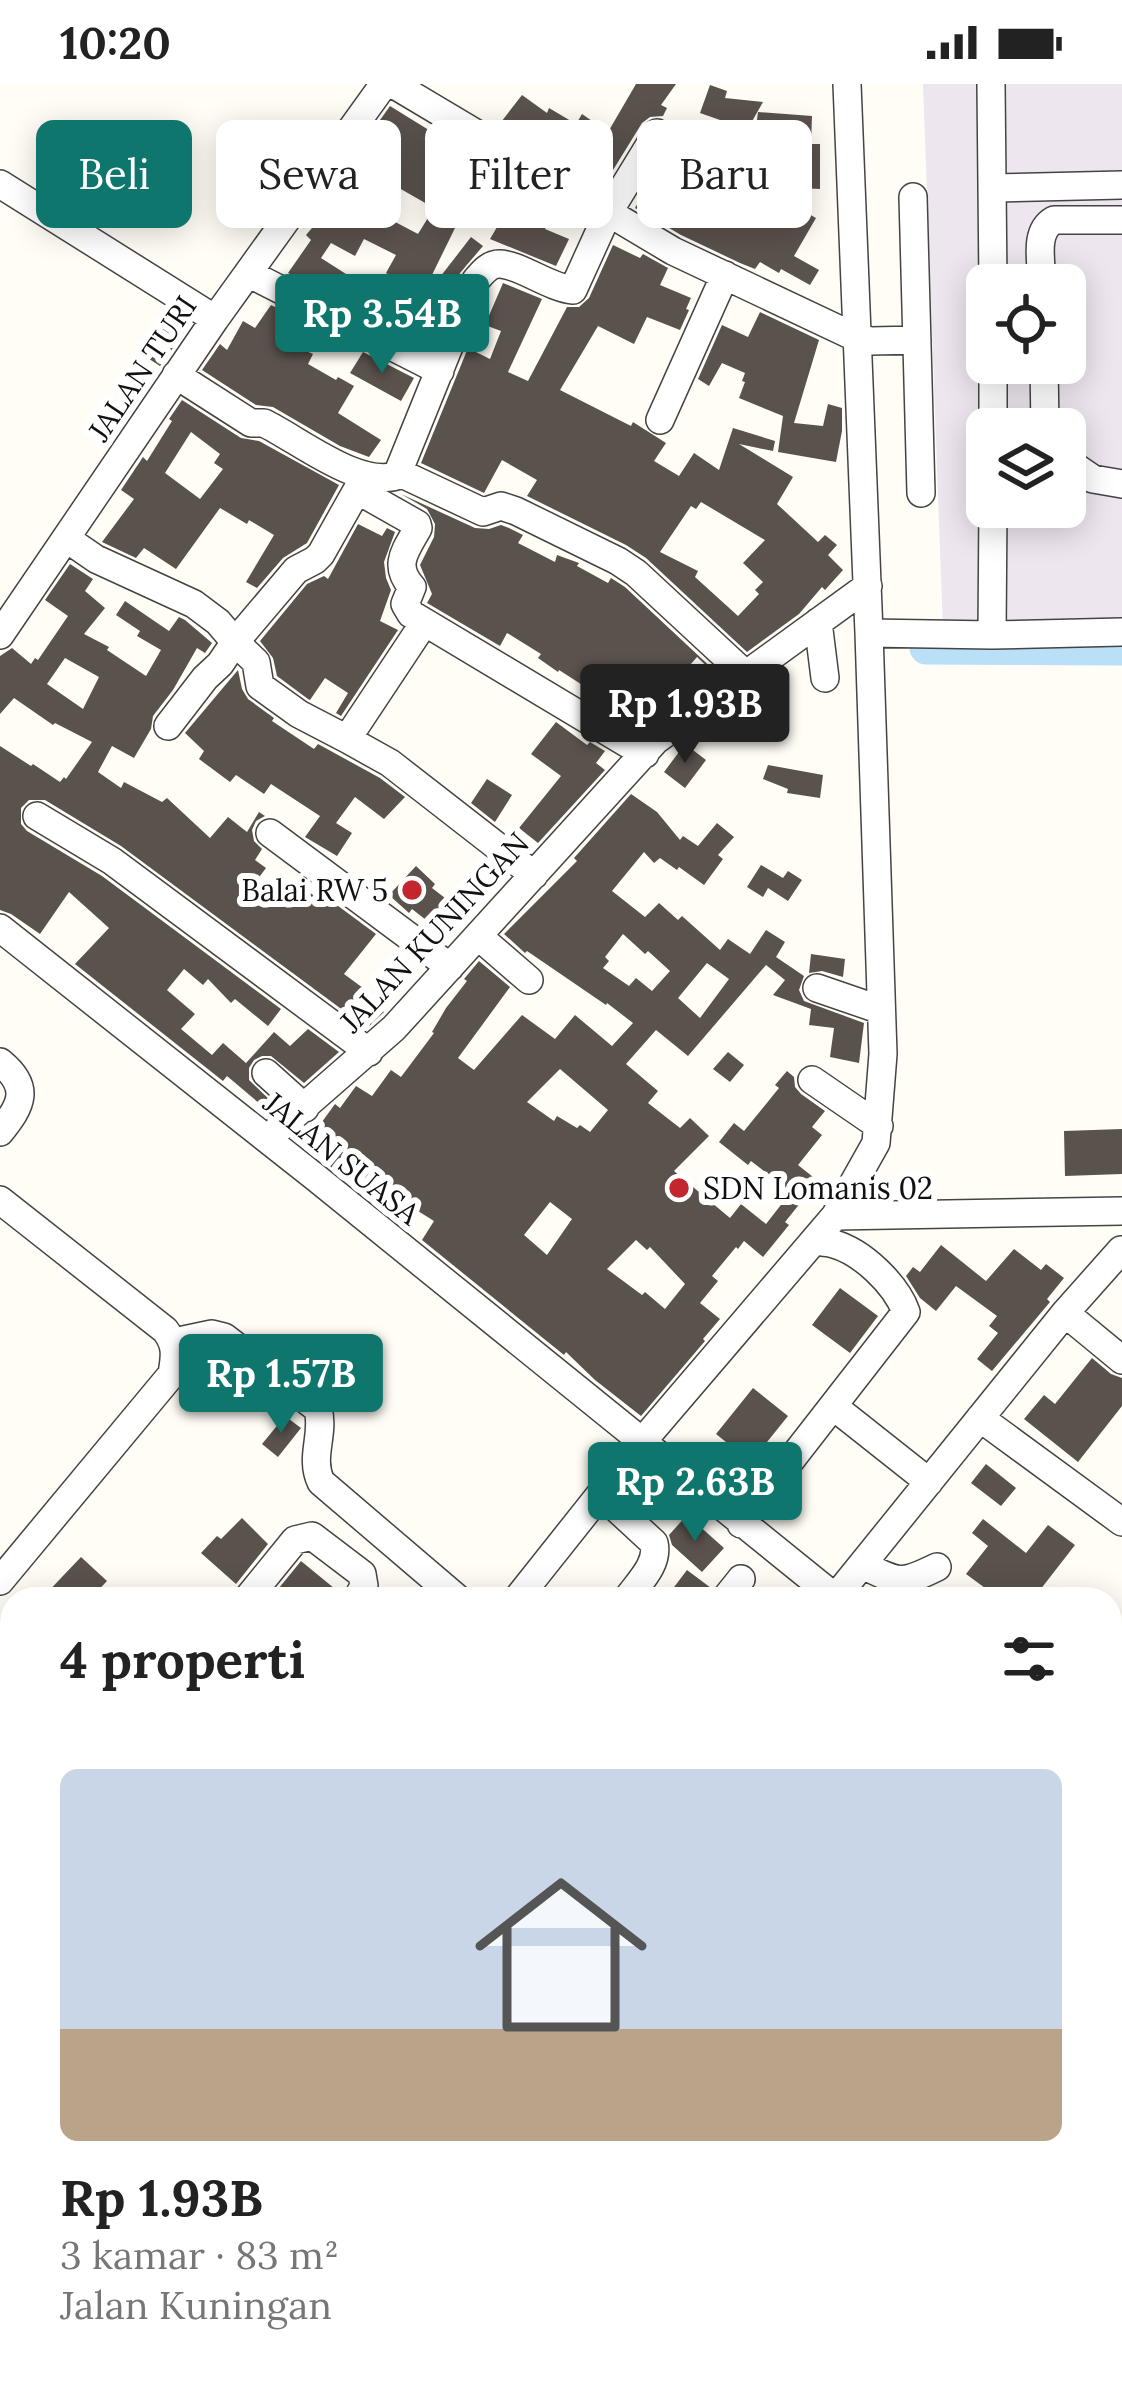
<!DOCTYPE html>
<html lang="id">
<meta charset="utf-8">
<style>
:root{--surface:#fff;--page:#f6f6f6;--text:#222;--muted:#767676;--accent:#0f766e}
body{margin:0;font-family:Lora,serif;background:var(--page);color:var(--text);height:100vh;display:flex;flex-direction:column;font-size:45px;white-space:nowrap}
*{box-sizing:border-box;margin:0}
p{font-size:39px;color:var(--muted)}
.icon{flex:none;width:66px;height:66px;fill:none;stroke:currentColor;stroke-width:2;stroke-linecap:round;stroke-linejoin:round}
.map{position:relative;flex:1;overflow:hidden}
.sheet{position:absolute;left:0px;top:1503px;width:1122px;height:807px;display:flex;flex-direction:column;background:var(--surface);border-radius:36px 36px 0 0;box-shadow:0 6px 30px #0003}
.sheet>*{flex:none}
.guide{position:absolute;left:36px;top:36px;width:1050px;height:108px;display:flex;gap:24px}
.buttons{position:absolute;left:966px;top:180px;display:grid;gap:24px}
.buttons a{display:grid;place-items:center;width:120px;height:120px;border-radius:18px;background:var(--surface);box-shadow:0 6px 30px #0003;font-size:60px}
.price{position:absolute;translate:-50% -102px;padding:0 27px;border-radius:12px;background:var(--accent);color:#fff;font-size:39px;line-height:78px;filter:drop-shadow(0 3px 6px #0008)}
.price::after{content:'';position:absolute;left:50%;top:72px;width:36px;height:27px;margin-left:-18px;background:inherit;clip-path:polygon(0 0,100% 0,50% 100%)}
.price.on{background:#222;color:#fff}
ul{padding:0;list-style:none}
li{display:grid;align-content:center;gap:24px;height:636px;padding:0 60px}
li span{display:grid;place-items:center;height:372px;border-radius:18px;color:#555}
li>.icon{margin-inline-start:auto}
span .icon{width:216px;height:216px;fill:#fffc;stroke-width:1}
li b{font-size:51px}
h2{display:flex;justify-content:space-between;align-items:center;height:144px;padding:0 60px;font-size:51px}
.chip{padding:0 42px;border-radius:18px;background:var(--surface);box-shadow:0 6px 30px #0003;font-size:42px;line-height:108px}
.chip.on{background:var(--accent);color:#fff}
.status{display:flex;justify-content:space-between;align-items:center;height:84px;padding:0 60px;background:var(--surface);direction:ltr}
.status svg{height:33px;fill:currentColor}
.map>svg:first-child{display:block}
</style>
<div class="status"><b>10:20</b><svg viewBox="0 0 49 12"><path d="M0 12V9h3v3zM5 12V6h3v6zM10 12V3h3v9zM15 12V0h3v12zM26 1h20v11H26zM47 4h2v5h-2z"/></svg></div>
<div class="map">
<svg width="1122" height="2309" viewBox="0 0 1122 2309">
<rect width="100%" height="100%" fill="#fffdf5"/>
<path fill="#eee6ef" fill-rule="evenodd" d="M923 0H1122V580L944 574ZM987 201H1065V279H987ZM987 345H1065V423H987Z
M1112 1751 1122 1758V2309H922L908 2298H1110Z"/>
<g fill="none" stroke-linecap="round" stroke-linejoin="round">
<path stroke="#b9e0f7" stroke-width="33" d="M926 564 1122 565"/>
</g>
<path fill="#5a524d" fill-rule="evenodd" d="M636 0H676L661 21 667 24 663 32 650 33 642 39 602 104 498 42 522 11 547 29 549 24 576 40 582 30 608 48Z
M710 1 727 7 725 14 763 18 742 55 717 52 720 36 700 29Z
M390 22 432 48 434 46 487 77 474 105 470 103 450 137 456 142 431 193 437 197 471 153 483 162 460 189 438 242 427 260 288 189 311 156 306 151 341 110 338 108 364 67 360 64ZM399 104 434 124 418 150 382 131ZM364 155 396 171 386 189 431 214 417 238 344 193 346 190 321 174 331 159 355 172Z
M758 28 812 32 811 60H820V105L759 102 816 134 794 172 819 186 810 201 781 185 779 189 760 178 755 185 740 179 681 151 635 124 642 112 648 115 660 92 679 103 694 76 722 92 712 108 739 124 757 91H750Z
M513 99 532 114 534 110 558 124 545 145 569 155 556 182 490 155 507 126 498 119Z
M613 161 640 174 643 170 668 184 660 201 691 214 686 225 689 226 680 246 647 233 634 260 598 242 560 306 631 342 633 338 666 359 654 377 679 392 694 369 719 386 733 344 775 357 773 367 739 360 793 393 777 420 818 458 825 451 837 461 828 471 843 486 825 506 822 503 799 530 747 568 646 474 626 461 527 412 537 396 502 376 484 409 421 379 468 264 490 275 501 247 485 241 503 199 542 215 508 288 528 297 567 223H579L589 214ZM701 418 765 456 743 479 763 498 755 506 759 510 738 532 695 493 698 487 660 468 691 422 696 425Z
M271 221 291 231 275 253 313 270 308 280 336 296 338 293 354 302 338 329 381 356 369 373 340 362 273 323 256 321 202 286 220 260 227 266 243 237 255 244Z
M760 228 819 256 794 339 823 342 828 320 842 324V347L836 378 778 368 783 332 739 314 745 298 742 297 745 289 722 279 709 302 698 295 722 241 748 253Z
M172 229 190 240 160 282 143 271Z
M363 268 414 294 401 317 350 289Z
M182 316 241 354 259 357 339 401 307 459 283 474 257 504 246 498 274 451 249 436 247 440 220 424 176 485 144 464 136 474 102 458 134 415 121 406 143 373 147 377 172 337 169 335ZM191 348 220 370 214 379 223 385 200 415 165 389Z
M401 410 475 444 489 445 501 441 509 444 523 451 518 459 555 478 557 471 579 479 577 482 608 499 611 494 625 503 717 589 716 591 697 573 671 603 682 615 640 646 625 637 632 630 605 607 601 613 559 586 558 588 538 574 541 570 507 549 500 562 427 519 432 510 420 481 434 453 435 440 427 425Z
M358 440 382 452 387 444 395 448 384 478 386 494 391 506 380 537 398 546 341 632 336 629 348 609 325 594 310 616 308 615 277 592 273 574 260 557 307 500 324 492 328 495Z
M70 480 93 495 85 507 105 524 84 550 109 563 107 566 146 592 161 566 137 552 140 547 116 531 125 517 169 547 179 533 185 536 212 559 205 569 197 564 173 606 153 632 151 645 134 674 112 662 98 688 121 704 124 698 162 718 167 714 210 754 228 733 247 748 259 728 265 732 256 737 252 746 254 757 262 765 255 776 266 784 257 796 288 814 297 800 319 815 322 810 376 850 344 890 363 904 359 909 384 928 367 944 121 762 45 716H29L21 724V740L27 747 102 792 281 925 268 942 235 915 231 919 208 895 203 901 184 885 167 906 195 930 181 945 212 971 223 959 246 979 274 948 290 962 308 945 339 968 304 999 271 972H262L254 976 249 984V996L275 1021 266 1032 257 1024 260 1020 227 992 223 997 75 880 109 844 69 808 40 850 11 830 0 826V662L31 682 33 680 60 698 64 693 66 695 92 658 55 639 53 641 14 614 0 630V572L12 564 31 580 35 574 38 576 68 532 45 516ZM65 574 99 593 83 625 47 600Z
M238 586 242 605 248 615 274 634 272 637 314 665 318 660 380 694 405 713 384 735 355 713 336 739 352 749 337 772 305 753 320 732 271 700 264 710 236 691 230 698 199 675 204 667 185 649Z
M556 638 587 661 590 658 605 667 596 679 605 686 538 759 519 744 561 692 531 670Z
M685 660 706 676 685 704 664 688Z
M768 681 823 691 820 714 787 709 788 705 763 695Z
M487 695 512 711 495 738 471 719Z
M631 710 657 728 680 756 683 752 698 762 717 739 734 753 718 771 723 775 704 801 679 783 677 786 660 774 654 779 644 768 612 807 645 833 659 819 678 836 682 832 720 866 728 855 750 870 766 846 785 858 776 873 804 892 799 906 804 917 864 939 859 979 830 973 834 944 809 941 811 925 773 911 785 896 766 881 688 972 656 946 626 980 658 1007 648 1019 680 1044 690 1034 709 1052 674 1087 730 1134 741 1120 766 1140 791 1108 751 1077 748 1081 719 1058 734 1039 744 1047 779 1004 775 1001 787 987 794 993 795 1003 801 1010 825 1027 812 1043 822 1051 798 1081 818 1097 785 1138 789 1141 763 1173 744 1157 738 1165 736 1163 712 1192 718 1197 700 1219 720 1235 703 1255 705 1257 641 1332 595 1296 566 1268 564 1271 422 1156 434 1137 354 1087 349 1092 338 1083 335 1086 295 1054 315 1038 319 1042 335 1020 340 1024 356 1002 372 1012 391 986 401 993 434 949 432 948 446 924 467 897 464 895 479 877 510 903 458 974 474 986 522 931 555 955 575 931 612 962 633 939 607 919 606 921 527 867 525 869 504 850 577 777 574 774ZM623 850 645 870 648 867 670 887 652 907 636 894 629 902 603 884 609 877 605 873ZM707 879 729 895 700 934 678 914ZM560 985 608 1026 590 1048 580 1041 577 1044 557 1032 554 1037 527 1018ZM550 1118 572 1135 547 1171 524 1151ZM636 1156 647 1166 650 1163 685 1200 665 1225 645 1208 642 1211 607 1185Z
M761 781 783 794 788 787 802 796 788 817 768 804 763 813 747 803Z
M416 782 435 800 432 804 458 824 440 847 412 825 409 829 389 811Z
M811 870 845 875 843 893 822 887 809 889Z
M728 968 744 981 730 998 713 985Z
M1122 1045V1090L1065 1092 1064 1047Z
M941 1161 986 1197 1014 1165 1041 1186 1046 1180 1064 1194 1047 1215 1050 1218 992 1287 977 1275 998 1249 989 1242 997 1232 956 1202 936 1227 920 1214 906 1192 913 1183 920 1188Z
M840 1204 878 1232 850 1269 812 1241Z
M1092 1274 1111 1290 1122 1294V1322L1078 1378 1024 1335 1044 1311 1055 1320Z
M753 1304 788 1332 751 1378 716 1350Z
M285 1332 301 1344 278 1373 262 1360Z
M986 1380 1016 1404 1001 1422 971 1399Z
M687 1431 724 1464 702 1488 672 1461 669 1451Z
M242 1434 268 1460 236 1500 201 1469 217 1452 221 1455Z
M983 1435 1026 1469 1048 1441 1075 1461 1033 1515H1000L966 1490 988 1462 972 1449Z
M81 1473 107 1497 90 1515H41Z
M301 1477 340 1509 339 1515H270Z
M687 1486 711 1504 708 1510 704 1515H665Z"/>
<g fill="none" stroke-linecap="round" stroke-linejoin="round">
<defs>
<path id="minor" d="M393 0 673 167 857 254 871 257 917 256
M991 0 993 201
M0 100 215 235
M993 104 1122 101
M913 113 921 409
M248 189 440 287
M1042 201C1042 179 1033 148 1054 136H1122
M1044 279 1045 345
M176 291 251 339H264C301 357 362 408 402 390L483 428 501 422 516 427 618 477 636 489 746 591
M660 336 725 191
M993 345V279
M1065 376 1093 395 1122 400
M397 391 476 196C482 189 489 180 499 180 519 180 550 204 573 206L608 129 657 49
M364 393 357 406 417 440 418 444C406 466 392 481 412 503L405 520 411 530 645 670
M67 455 96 475 194 520 218 538 235 558 296 486 315 476 321 470 357 406
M818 538 825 594
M424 539 347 655 390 679 534 791
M869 549 992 551 1122 548
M0 551 215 235 384 0
M992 551 993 423
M168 642 205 594 220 580 235 558 256 578 260 602 299 630 347 655
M37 732 112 777 369 968
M270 749 450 883
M0 844 315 1093 837 1515
M478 852 529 896
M817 904 881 926
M0 978C31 1003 22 1021 0 1048
M266 989 305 1024
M812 996 879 1042
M267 1055 394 944 656 656 868 502
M0 1116 165 1246C177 1261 175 1272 172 1290L0 1497
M835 1132 1122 1127
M1065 1229 1121 1166
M174 1258 212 1250 224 1253 318 1325C325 1350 309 1373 321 1398L458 1515
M833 1322 929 1398
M980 1334 1122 1438
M601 1410 654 1459C659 1480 639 1498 627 1515
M741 1440 906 1228C896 1200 862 1168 834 1160 827 1158 820 1158 814 1157
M862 1481C900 1498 898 1502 937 1483
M835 1514 1065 1229 1122 1276
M247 1515 295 1456 312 1452 362 1490 364 1502 357 1515
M517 1515 641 1359 835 1132 876 1059 883 970 869 549 847 0
M725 1515 741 1495
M1110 1730 1122 1739
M1110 1884 1122 1871
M1110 1964 1122 1949
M0 2103 12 2112
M0 2167 12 2152
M1110 2228 1122 2213
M1110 2270 1122 2279
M1010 2298 1023 2309
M663 2309 672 2298
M1045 2309 1054 2298"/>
</defs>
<use href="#minor" stroke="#444" stroke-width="30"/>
<use href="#minor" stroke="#fff" stroke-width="27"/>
</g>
<g fill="#c4262e" stroke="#fff" stroke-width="4.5">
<circle cx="412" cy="806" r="12"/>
<circle cx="679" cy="1104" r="12"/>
</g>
<g text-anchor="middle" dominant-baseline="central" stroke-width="12" stroke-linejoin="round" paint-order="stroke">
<g font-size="30" fill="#111" stroke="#fff">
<text transform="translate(142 284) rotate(-56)">JALAN TURI</text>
<text transform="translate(434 848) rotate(-47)">JALAN KUNINGAN</text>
<text transform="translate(342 1074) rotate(39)">JALAN SUASA</text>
</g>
<g font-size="30" fill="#111" stroke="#fff" text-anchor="end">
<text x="388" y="806">Balai RW 5</text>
<text x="703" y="1104" text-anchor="start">SDN Lomanis 02</text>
</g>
</g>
</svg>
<div class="buttons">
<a><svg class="icon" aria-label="locate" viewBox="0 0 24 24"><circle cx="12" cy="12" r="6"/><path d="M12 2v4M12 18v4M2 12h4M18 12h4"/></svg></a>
<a><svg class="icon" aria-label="layers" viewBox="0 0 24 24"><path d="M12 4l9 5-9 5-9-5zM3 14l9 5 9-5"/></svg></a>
</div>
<b class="price" style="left:382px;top:292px">Rp 3.54B</b>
<b class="price on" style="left:685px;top:682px">Rp 1.93B</b>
<b class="price" style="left:281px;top:1352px">Rp 1.57B</b>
<b class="price" style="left:695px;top:1460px">Rp 2.63B</b>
<div class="guide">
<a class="chip on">Beli</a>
<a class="chip">Sewa</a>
<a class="chip">Filter</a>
<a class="chip">Baru</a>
</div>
<section class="sheet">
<h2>4 properti<svg class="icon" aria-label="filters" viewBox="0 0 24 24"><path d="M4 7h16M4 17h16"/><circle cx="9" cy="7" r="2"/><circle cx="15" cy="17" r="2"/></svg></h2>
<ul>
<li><span style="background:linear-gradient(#c9d6e8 70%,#b9a48a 0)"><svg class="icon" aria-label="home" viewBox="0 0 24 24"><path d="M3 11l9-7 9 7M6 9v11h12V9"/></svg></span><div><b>Rp 1.93B</b><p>3 kamar · 83 m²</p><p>Jalan Kuningan</p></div></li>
</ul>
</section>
</div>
